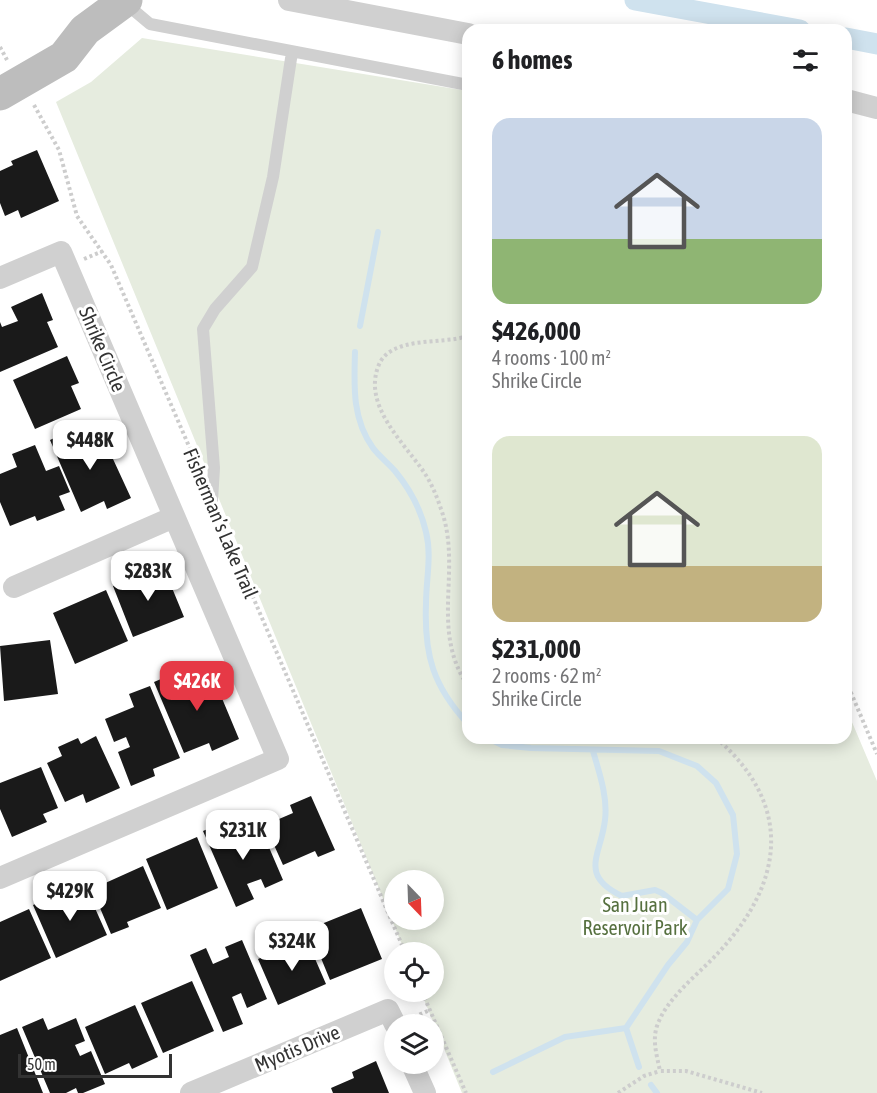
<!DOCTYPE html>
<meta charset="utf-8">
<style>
:root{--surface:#fff;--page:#f6f6f6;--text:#202124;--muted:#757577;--accent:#e63946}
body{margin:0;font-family:"Asap Condensed",sans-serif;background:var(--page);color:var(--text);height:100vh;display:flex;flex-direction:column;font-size:22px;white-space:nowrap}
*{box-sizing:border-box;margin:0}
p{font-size:20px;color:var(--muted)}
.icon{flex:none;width:33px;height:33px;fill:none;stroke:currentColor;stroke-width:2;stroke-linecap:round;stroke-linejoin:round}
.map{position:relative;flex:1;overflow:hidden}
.sheet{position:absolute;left:462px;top:24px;width:390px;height:720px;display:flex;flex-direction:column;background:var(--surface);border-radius:18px;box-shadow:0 3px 15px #0003}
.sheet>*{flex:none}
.needle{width:39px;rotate:157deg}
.tools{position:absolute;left:384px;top:870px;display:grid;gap:12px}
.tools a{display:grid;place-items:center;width:60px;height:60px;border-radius:50%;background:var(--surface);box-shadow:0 3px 15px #0003;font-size:30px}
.scale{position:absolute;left:18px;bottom:15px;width:154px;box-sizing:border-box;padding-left:6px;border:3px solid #333;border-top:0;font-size:16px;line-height:21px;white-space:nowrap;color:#333;-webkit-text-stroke:4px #fff;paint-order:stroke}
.price{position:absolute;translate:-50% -51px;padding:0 14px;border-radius:12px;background:#fff;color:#222;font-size:20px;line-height:39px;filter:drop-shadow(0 2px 3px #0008)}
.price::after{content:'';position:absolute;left:50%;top:36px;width:18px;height:14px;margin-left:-9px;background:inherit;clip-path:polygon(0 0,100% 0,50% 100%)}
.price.selected{background:var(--accent);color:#fff}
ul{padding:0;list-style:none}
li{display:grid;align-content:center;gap:12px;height:318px;padding:0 30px}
li span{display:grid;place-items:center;height:186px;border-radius:18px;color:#555}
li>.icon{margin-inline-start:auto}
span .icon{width:108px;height:108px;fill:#fffc;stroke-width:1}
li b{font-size:26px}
h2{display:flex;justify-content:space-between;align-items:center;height:72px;padding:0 30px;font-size:26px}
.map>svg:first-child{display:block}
</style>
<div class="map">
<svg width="877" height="1093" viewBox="0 0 877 1093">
<rect width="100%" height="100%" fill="#fff"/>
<path fill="#e6ecdf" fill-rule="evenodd" d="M142 38 468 91V738H846V708L877 781V1093H462L421 992H434V952H405L56 102 91 82ZM394 880H434V920H394Z"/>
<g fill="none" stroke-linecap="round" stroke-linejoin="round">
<path stroke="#cfe2ee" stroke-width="6" d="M360 326 378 232
M355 352C354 386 352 419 373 448 379 456 388 463 395 471 409 488 421 510 426 532 432 556 426 579 426 604 424 655 433 686 468 724
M488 738 502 745 531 748 659 751 697 766 716 783 733 815 737 854 728 889 697 920 687 942 668 965 626 1028 565 1037 493 1072
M593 751C599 772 608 797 605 820 601 855 578 875 622 896L655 890 662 893 697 920
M626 1028 639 1067
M651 1085 657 1093"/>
<path stroke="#cfe2ee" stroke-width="21" d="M635 0 800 30
M846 38 877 44"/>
</g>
<path fill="#1a1a1a" d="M37 150 59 201 21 218 18 210 5 216 0 203V171L13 165 11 161Z
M42 293 53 320 47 322 58 347 0 372V322L2 327 18 321 11 307Z
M67 356 79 383 71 386 81 409 35 429 13 380Z
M71 430 77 443 101 433 131 498 107 509 104 501 81 512 50 440Z
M35 445 46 471 59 466 70 492 59 496 65 510 37 521 35 516 10 526 0 502V474L17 467 12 454Z
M163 566 184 617 133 637 113 586Z
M106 590 128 641 75 664 53 613Z
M50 640 58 694 4 701 0 646Z
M196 672 198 677 211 672 239 739 212 751 209 743 184 753 154 682 175 673 180 685 189 682 186 676Z
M150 686 180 758 153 769 155 776 131 786 118 752 130 747 126 737 114 742 105 719 134 707 129 694Z
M96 736 120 788 86 803 83 794 65 802 47 763 62 756 58 747 78 738 81 744Z
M41 767 58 808 43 814 47 822 12 837 0 809V783Z
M311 796 335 850 318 857 315 851 283 865 265 825 293 813 290 805Z
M224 822 235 847 243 843 239 833 259 824 283 880 265 888 261 879 247 884 254 899 236 907 203 831Z
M197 837 218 888 167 910 146 859Z
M143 866 161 908 127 922 129 927 111 934 92 889Z
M86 888 107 935 56 958 33 905 59 893 62 898Z
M361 908 382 959 330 980 309 929Z
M29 909 51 958 0 981V922Z
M306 938 326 984 278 1005 258 959Z
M242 940 267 999 247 1008 241 993 232 997 243 1024 223 1032 190 955 206 948 213 964 229 957 225 947Z
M192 981 214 1031 163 1053 141 1003Z
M135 1005 158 1057 132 1069 129 1063 105 1074 85 1027Z
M43 1018 48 1030 76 1018 85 1041 75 1045 80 1056 91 1051 105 1084 83 1093H78L76 1088 66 1093H50L22 1027Z
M17 1028 43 1093H0V1035Z
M376 1061 389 1093H333L331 1088 354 1078 352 1072Z"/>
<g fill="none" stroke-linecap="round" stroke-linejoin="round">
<path stroke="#cdcdcd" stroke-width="4" stroke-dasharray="3 3" stroke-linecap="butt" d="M0 47 7 60
M34 105 59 150 77 216 111 265 197 465
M84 259 103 251
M468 336C442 345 389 335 378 367 364 405 401 440 421 468 430 480 436 494 441 509 463 569 429 629 468 686
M217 513 405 952
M846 681 877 754
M716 738C793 804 785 881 719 952 699 974 667 997 657 1026 652 1041 657 1056 660 1071H686L762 1093
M422 992 466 1093
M414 1017 430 1010
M618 1093 644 1076 660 1071"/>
<path stroke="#d0d0d0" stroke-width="12" d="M125 3 150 24 468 85
M212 501 214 468 203 329 215 309 252 267 273 177 292 52"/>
<path stroke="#d0d0d0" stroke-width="22" d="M289 0 468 34
M846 100 877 108
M0 278 61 252 278 759 0 878
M14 587 174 517
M412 1064 425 1093
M191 1093 388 1010 395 1024"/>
<path stroke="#bdbdbd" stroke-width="33" d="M0 94 64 57 85 30 126 0"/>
</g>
<g text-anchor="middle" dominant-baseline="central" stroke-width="6" stroke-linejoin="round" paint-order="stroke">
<g font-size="20" fill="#333" stroke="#fff">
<text transform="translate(103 349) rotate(67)">Shrike Circle</text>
<text transform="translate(221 523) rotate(67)">Fisherman’s Lake Trail</text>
<text transform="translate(297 1048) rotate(-23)">Myotis Drive</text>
</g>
<g font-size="20" fill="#56703f" stroke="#fff">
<text x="635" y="904">San Juan<tspan x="635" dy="23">Reservoir Park</tspan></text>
</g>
</g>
</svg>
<div class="tools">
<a><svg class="needle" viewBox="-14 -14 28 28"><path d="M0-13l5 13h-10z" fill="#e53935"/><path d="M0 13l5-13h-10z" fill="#757577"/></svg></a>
<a><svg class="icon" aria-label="locate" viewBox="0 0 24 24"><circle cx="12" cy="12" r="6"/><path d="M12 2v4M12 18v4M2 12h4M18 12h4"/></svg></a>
<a><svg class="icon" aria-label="layers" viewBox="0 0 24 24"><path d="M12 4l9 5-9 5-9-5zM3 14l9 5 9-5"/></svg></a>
</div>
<div class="scale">50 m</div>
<b class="price" style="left:90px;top:471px">$448K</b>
<b class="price" style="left:148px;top:602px">$283K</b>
<b class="price selected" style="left:197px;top:712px">$426K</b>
<b class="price" style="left:243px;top:861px">$231K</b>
<b class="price" style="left:70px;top:922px">$429K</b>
<b class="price" style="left:292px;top:972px">$324K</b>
<section class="sheet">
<h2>6 homes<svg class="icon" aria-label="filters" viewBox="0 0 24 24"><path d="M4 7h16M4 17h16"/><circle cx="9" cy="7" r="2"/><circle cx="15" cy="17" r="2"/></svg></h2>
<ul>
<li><span style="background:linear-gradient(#c9d6e8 65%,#8fb573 0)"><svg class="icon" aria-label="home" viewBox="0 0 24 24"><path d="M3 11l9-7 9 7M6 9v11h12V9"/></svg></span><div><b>$426,000</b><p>4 rooms · 100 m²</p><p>Shrike Circle</p></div></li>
<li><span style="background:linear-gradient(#dfe7d0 70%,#c2b280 0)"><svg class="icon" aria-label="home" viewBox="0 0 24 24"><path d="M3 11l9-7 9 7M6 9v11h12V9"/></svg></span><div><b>$231,000</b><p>2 rooms · 62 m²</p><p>Shrike Circle</p></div></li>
</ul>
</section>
</div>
